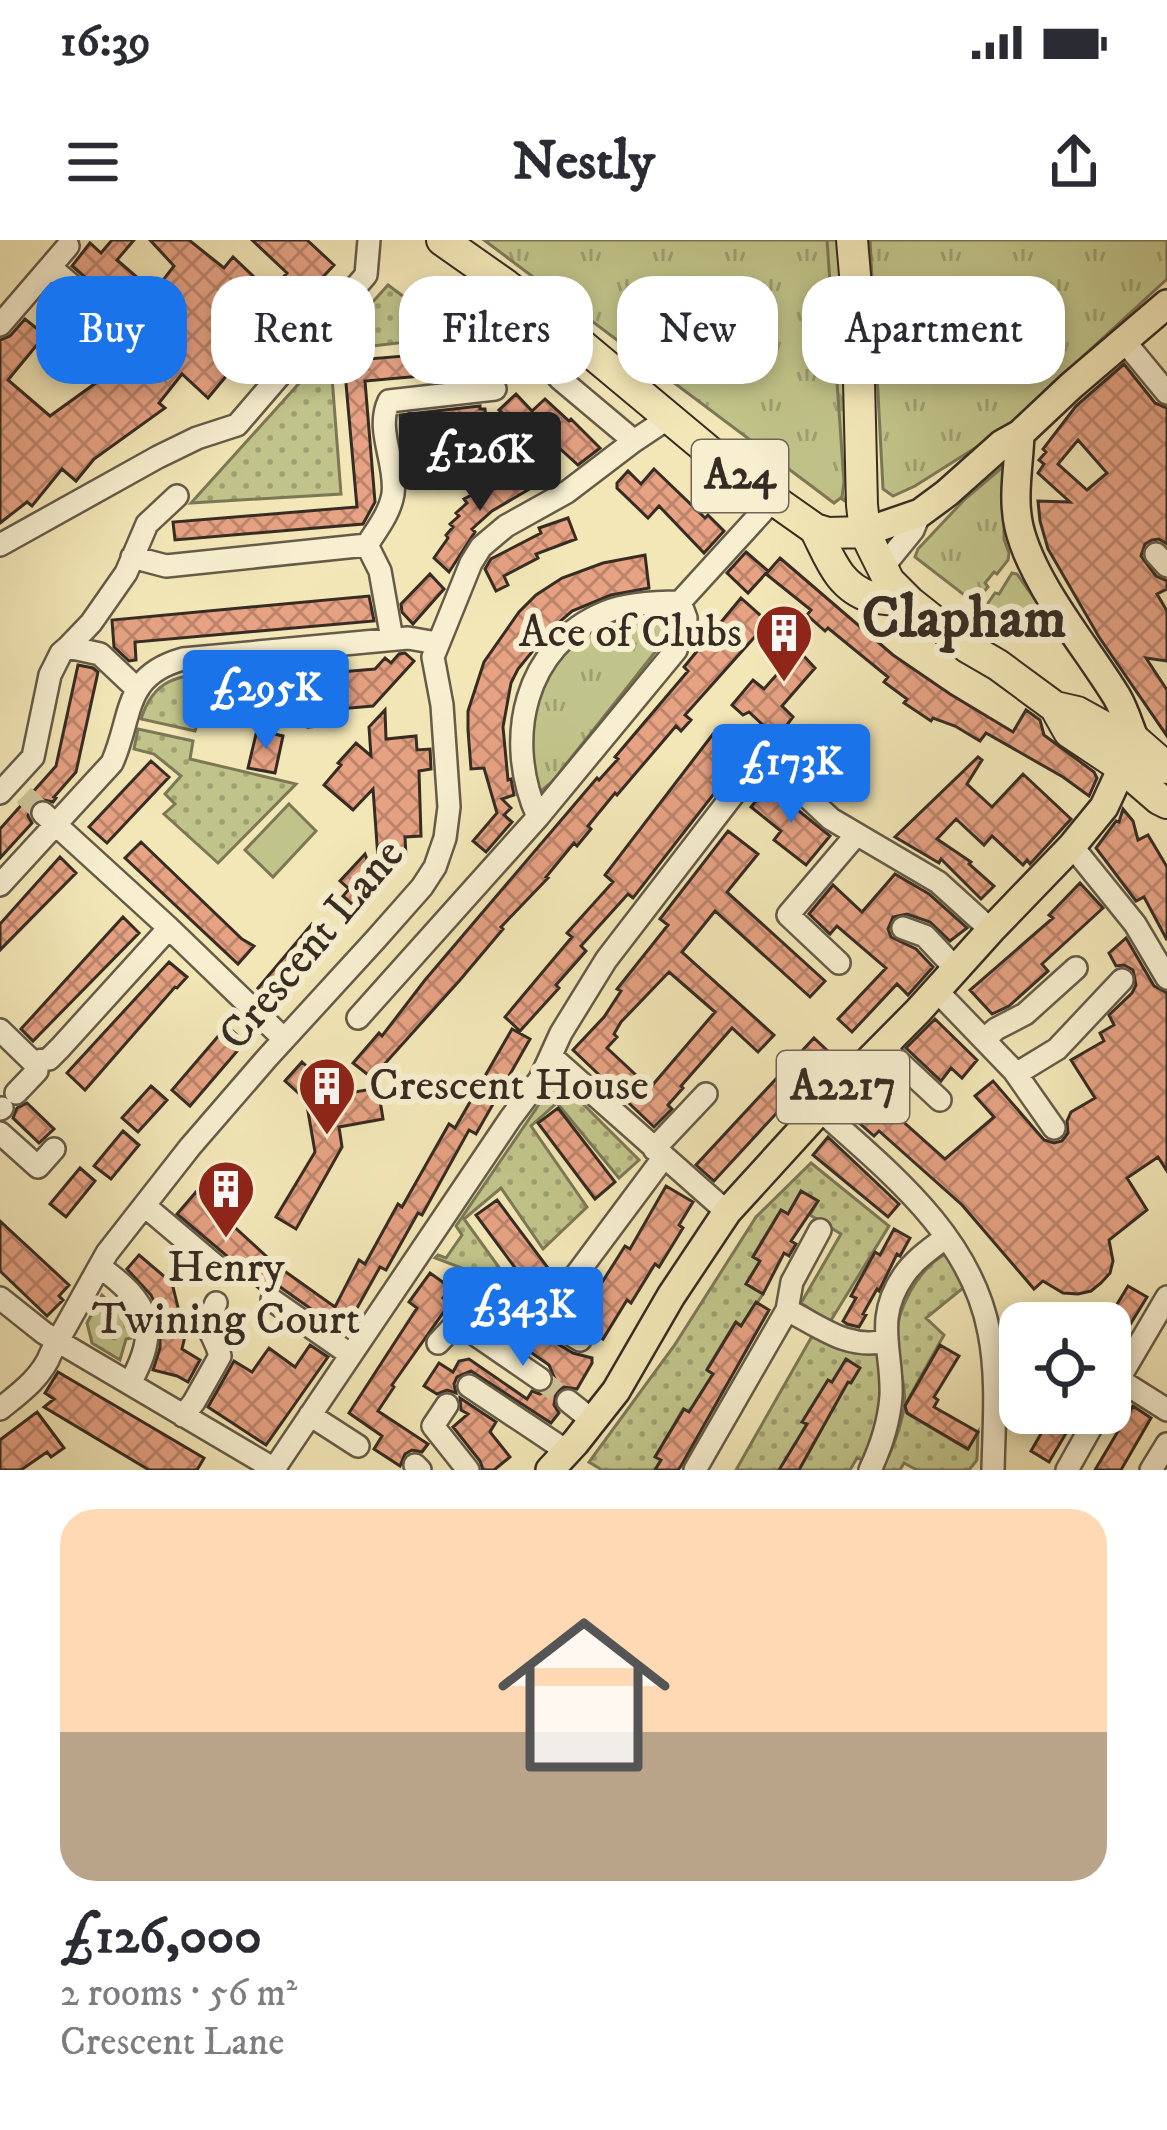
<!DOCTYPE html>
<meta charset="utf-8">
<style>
:root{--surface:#fff;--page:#f7f7f7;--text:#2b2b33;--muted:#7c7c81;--line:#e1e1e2;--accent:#1a73e8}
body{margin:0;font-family:"IM FELL DW Pica",serif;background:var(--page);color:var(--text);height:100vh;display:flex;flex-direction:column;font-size:45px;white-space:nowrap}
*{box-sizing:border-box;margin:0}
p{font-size:39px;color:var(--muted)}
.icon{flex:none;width:66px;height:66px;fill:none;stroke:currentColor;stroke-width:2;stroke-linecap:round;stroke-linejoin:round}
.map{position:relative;height:1230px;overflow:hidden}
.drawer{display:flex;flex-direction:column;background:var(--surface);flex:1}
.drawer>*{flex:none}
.hud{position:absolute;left:36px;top:36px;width:1095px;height:108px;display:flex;gap:24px}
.controls{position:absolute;left:999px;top:1062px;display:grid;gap:24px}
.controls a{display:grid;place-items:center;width:132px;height:132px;border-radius:24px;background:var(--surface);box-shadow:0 6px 18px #0003;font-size:60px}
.price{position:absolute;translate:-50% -102px;padding:0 27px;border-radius:12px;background:var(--accent);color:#fff;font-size:39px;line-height:78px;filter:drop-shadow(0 3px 6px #0008)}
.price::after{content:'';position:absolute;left:50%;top:72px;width:36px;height:27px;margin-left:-18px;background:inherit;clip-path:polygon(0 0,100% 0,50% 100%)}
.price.current{background:#222;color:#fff}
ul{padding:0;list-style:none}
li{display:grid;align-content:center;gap:24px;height:636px;padding:0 60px}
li+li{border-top:3px solid var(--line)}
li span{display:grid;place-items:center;height:372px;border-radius:36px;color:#555}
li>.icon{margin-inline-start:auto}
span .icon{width:216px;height:216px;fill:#fffc;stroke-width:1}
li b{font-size:51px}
.pill{padding:0 42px;border-radius:36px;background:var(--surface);box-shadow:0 6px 18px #0003;font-size:42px;line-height:108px}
.pill.current{background:var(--accent);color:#fff}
.status{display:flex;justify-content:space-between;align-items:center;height:84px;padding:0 60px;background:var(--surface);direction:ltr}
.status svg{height:33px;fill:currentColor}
header{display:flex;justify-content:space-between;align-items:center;height:156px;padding:0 60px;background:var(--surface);font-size:54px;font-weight:700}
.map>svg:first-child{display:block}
</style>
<div class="status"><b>16:39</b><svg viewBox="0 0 49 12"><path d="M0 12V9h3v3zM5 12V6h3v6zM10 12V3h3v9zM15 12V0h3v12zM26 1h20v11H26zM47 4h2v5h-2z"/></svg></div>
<header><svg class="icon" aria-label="menu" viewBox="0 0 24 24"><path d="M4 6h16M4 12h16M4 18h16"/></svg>Nestly<svg class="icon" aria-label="share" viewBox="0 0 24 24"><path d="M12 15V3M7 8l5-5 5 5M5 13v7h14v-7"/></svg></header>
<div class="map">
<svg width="1167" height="1230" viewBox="0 0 1167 1230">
<defs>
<pattern id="grass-dots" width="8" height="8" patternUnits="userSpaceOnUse" patternTransform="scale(3)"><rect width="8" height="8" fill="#c1c48a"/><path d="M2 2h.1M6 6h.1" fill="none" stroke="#9e9f70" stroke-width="1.8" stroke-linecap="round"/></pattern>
<pattern id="forest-firs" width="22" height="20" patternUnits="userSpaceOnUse" patternTransform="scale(3)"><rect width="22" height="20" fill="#c1c48a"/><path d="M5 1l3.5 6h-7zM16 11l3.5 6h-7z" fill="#9e9f70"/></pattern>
<pattern id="park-tufts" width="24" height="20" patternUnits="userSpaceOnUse" patternTransform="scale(3)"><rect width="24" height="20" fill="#c1c48a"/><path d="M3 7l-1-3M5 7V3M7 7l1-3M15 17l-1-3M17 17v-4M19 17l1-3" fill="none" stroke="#9e9f70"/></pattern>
<pattern id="building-cross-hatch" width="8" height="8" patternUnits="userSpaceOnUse" patternTransform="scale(3)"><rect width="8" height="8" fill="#e6a283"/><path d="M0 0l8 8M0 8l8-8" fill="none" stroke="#bb846b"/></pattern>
</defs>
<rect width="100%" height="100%" fill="#f3e7b7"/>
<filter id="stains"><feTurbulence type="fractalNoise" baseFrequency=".00167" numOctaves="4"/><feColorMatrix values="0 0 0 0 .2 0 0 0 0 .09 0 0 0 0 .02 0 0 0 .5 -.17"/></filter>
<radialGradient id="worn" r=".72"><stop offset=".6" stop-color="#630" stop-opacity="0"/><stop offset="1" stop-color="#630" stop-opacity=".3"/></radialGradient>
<path fill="url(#grass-dots)" stroke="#7c7856" stroke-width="3" d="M388 45 457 96 330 111 341 254 191 263Z
M216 432 221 462 203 468 195 491 141 479C154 438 178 436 216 432Z
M138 489 193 501 190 519 296 544 218 623 164 574 175 564 165 554 181 536 154 514 134 509Z
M557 838 639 920 619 938 557 863 531 886 587 967 543 1009 501 948 464 979 506 1037 502 1043 435 1018 438 1015 446 1018 462 995 456 986Z
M811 923 889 986 830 1082 801 1063 841 994 810 975 818 961 801 951 788 974 781 970 753 1016 760 1021 746 1044 763 1054 741 1086 735 1083 707 1129 713 1134 689 1172 683 1169 656 1216 661 1220 655 1230H602L589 1222 674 1106 756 977Z
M945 1014 953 1025 963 1048 926 1078 944 1095 905 1165 908 1174 967 1209 978 1192 977 1220 969 1230H917L904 1223 900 1230H882C892 1210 901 1189 904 1167 907 1145 897 1123 896 1102 896 1069 917 1031 945 1014Z
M102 1055 115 1068 129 1057 144 1096 126 1099 120 1120 92 1103 87 1083Z
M815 1091 878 1111C883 1149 883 1186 866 1221L857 1218 850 1230H736Z"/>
<path fill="url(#forest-firs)" stroke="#7c7856" stroke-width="3" d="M813 0H843L851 235 845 261 732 184Z"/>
<path fill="url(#park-tufts)" stroke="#7c7856" stroke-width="3" d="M484 0H827L844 242 842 257 834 263Z
M870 0H1167V39L1002 191 915 246 893 256 883 249Z
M1004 226V299L1009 313 1008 320 997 334 994 332 985 343 988 347 977 360 972 361 915 317 918 309 965 259Z
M1012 333 1017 334 1041 368 1016 396 987 371 986 366 995 353 999 354Z
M671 368 675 387 552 542 536 555 529 504 540 447 567 405 608 376Z"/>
<path fill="#c1c48a" stroke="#7c7856" stroke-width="3" d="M473 197 475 233 403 239 400 203Z
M289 564 316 591 273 637 245 610Z"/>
<path fill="url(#building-cross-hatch)" stroke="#362c23" stroke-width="3" fill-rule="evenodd" d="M112 0H134L117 20 154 52 174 26 150 0H189L224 28 233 17 270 52 287 33 252 0H307L334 25 309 52 301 46 208 158 182 134 159 163 165 168 94 219 76 241 62 229 32 266 27 262 0 283V100L10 96 25 79 45 95 8 140 50 176 118 127 131 138 154 109 153 99 149 92 72 26 90 3 101 13Z
M475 110 478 136 455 138V133L365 141 375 262 363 284 175 300 173 282 357 267 344 121Z
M1124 124 1155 163 1167 168V304L1159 299 1152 300 1145 304 1141 316 1156 336 1167 341V349L1157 354 1167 371V421L1146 418 1167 450V496L1099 397 1048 309 1040 281 1038 261 1070 262 1038 233 1044 224 1039 220 1046 212 1043 209 1076 166ZM1078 200 1107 233 1087 250 1058 224Z
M516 154 532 171 545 159 569 181 571 179 600 208 578 225 557 206 550 213 521 182 517 186 499 170Z
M480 166V169H485L487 194 402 202 400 175Z
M523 226 533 247 492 271 472 289 475 292 449 332 434 318 448 298 446 295 453 287 450 284 459 276 456 273 467 263 464 259 479 251 481 254 504 238 503 236Z
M654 229 705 278 708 275 724 291 704 313 659 266 648 278 617 248V243L628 231 641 244Z
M568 278 576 299 536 314 538 318 504 336 508 345 496 351 485 329 491 319 541 293 539 288Z
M746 312 768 331 748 353 727 333Z
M645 315 649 348 611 355 572 371 549 391 518 429 511 443 503 487 508 540 511 539 514 555 502 559 511 568 504 575 512 582 486 612 473 601 497 573 484 528 471 529 468 490V471L484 422 519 372 536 355 562 338 603 323Z
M780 318 893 415 950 454 1013 492 1026 470 1040 480 1044 495 1094 532 1097 538 1089 556 1063 537 986 493 980 501 955 486 933 478 931 481 904 463 907 459 884 442 888 437 828 388 825 391 807 375 811 370 766 334Z
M430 334 444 349 413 384 402 372 401 364Z
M369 356 374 381 135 402 136 420 129 421 114 407 112 380Z
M741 358 768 382 685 475 691 480 681 491 676 486 617 555 615 553 588 586 591 589 577 606 574 603 546 637 548 638 501 687 503 689 460 740 372 838 353 823 379 793 382 796 425 740 597 538 599 540 618 519 615 517 688 431 684 427Z
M787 398 815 428 782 466 793 477 777 498 749 472 743 475 732 465 753 440 764 449 787 423 774 413Z
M405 413 414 421 373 466 338 469 339 484 308 487 304 435 375 429 385 418 391 423 399 414Z
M78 425 93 428 98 432 76 532 54 557 56 558 53 562 40 559 31 564 28 576 32 583 0 618V589L56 526Z
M297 436 292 457 238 462 239 442Z
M385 470 386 499 416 496 417 510 430 509 431 529 419 531 421 596 405 597 406 616 378 618 373 549 353 570 324 545 341 525 338 523 356 503 371 516 369 487Z
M257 490 283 496 275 533 248 528Z
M713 494 744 515 633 658 628 654 581 706 586 711 556 745 559 748 520 791 505 777 572 697 567 693 613 642 605 635Z
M978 517 982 520 967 544 992 567 1023 534 1071 579 1030 624 1027 620 1023 625 992 596 984 605 956 579 937 599 971 622 969 624 994 646 981 659 941 619 939 623 895 597Z
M151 521 169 537 107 603 89 587Z
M768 546 830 596 806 625 774 600 781 591 751 567Z
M1123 569 1133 581 1138 600 1148 595 1167 627V700L1144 657 1136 661 1096 608 1116 581 1119 582Z
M728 591 758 614 727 652 825 741 810 757 715 671 682 712 774 795 758 812 732 788 681 846 683 848 668 865 672 869 654 887 573 810 604 777 621 751 617 749 668 685 660 679ZM669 732 715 772 650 848 607 808 617 797 614 794 621 782Z
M141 602 242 699 254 706 238 724 125 618Z
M365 614 378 650 360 671 343 656 349 649 340 641Z
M60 617 76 633 0 710V684Z
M895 634 929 654 967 688 950 701 930 682 907 674 893 677 888 689 891 697 916 709 933 727 908 755 897 744 852 792 838 779 886 728 837 686 830 694 809 674 833 645 862 672Z
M1080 643 1103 668 1042 724 1048 731 1009 766 992 774 970 750 1053 678 1049 675Z
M123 677 139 693 33 801 21 789Z
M312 684 331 701 277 764 258 748Z
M1126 698 1154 746 1167 753V931L1158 917 1127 938 1147 970 1109 1000 1113 1021 1110 1033 1101 1043 1091 1051 1078 1054 1063 1053 1043 1041 1034 1049 962 965 879 891 874 896 848 873 886 830 906 849 889 869 945 919 994 877 975 856 993 841 1044 900 1054 903 1062 901 1068 893 1067 881 1071 872 1095 858 1071 820 1104 801 1100 793 1114 785 1109 775 1132 753 1136 745 1133 730 1124 725 1116 726 1109 713Z
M169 722 187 737 177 748 175 747 85 850 67 833Z
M935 779 977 820 962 838 951 828 941 841 906 808Z
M227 786 245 802 190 866 172 850Z
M512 789 530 799 476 894 469 890 422 975 418 973 386 1030 380 1027 347 1086 341 1084 338 1088 280 1047 272 1045 261 1050 232 1025 227 1016 177 974 196 952 276 1025 335 1067 359 1020 365 1024 398 964 402 967 449 884 455 888Z
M814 798 831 814 714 941 696 925Z
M302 822 338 855 378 848 383 879 339 887 342 907 296 989 276 977 315 912 306 860 285 841Z
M151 846 167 860 138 892 122 878Z
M27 863 54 889 39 903 13 878 17 868Z
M558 868 615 942 595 959 538 883Z
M123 891 139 905 111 939 94 926Z
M828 897 899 964 888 977 813 915Z
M80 928 95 941 66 977 50 964Z
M666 946 693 962 679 985 683 988 659 1027 655 1024 631 1063 627 1060 603 1099 574 1079 597 1042 601 1044 625 1006 630 1009Z
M801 951 818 961 791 1001 796 1004 789 1016 784 1013 763 1054 746 1044 760 1021 753 1017 781 970 788 974Z
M497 960 554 1036 533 1052 476 975Z
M0 981 69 1045 59 1056 63 1060 47 1076 0 1031Z
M894 989 910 998 900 1016 897 1014 879 1051 877 1049 863 1074 866 1075 859 1087 847 1084 843 1081 856 1058 851 1056 875 1012 880 1015Z
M139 1015 172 1043 185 1096 182 1109 200 1120 188 1142 177 1136 153 1130 160 1108V1075L151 1055 127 1029Z
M430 1033 451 1048 443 1058 450 1063 392 1145 394 1147 378 1171 428 1204 422 1212 412 1210 405 1214 400 1226 374 1209 382 1196 349 1173 417 1068 409 1062Z
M1128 1046 1147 1057 1120 1101 1110 1095V1076Z
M756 1062 769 1070 681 1226 678 1230H655L661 1220 655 1217 684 1169 689 1172 713 1134 707 1130 736 1082 741 1086Z
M496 1069 513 1083 538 1092 573 1113 592 1118V1123L577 1149 564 1147 556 1153 554 1165 559 1173 551 1183 471 1131 457 1137 454 1144 456 1153 447 1150 437 1154 424 1146 439 1123 453 1132 459 1121 469 1119 527 1159 532 1151 540 1154 552 1148 555 1139 549 1125 493 1086 492 1076Z
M310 1105 328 1117 266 1205 208 1167 234 1121 252 1132 269 1108 295 1127Z
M940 1105 959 1116 934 1157 938 1160 934 1167 978 1192 968 1209 907 1173 905 1166Z
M846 1119 860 1128 851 1143 848 1142 799 1230H779L807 1184 802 1182 828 1140 832 1142Z
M58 1132 204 1218 197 1230H149L44 1167 54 1159 45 1153Z
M460 1158 496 1182 490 1192 510 1217 494 1230H483L480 1221 453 1187 468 1174 461 1170Z
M1133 1166 1151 1178 1121 1230H1095Z
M37 1172 64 1208 51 1217 47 1212 21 1230H0V1200Z
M1053 1173H1078L1049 1222 1031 1211Z"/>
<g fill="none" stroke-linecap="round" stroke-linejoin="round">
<path stroke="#cdc299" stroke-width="21" stroke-dasharray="21 10" stroke-linecap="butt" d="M24 555 43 573
M540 1139 568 1161"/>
<defs>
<path id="minor" d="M50 27 139 103
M0 85 68 6
M577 101 559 138 634 201
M1125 102 1167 153
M0 305 158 217 197 198 237 185 366 35 369 0
M367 305C377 289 390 273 393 254 397 223 375 190 389 161L495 149
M1156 314 1167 326
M132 317 166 326 367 305 380 331 392 399
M882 328 913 290 920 273
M68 407 91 383 126 333 147 284 177 256
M221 416 225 455
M0 553 33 517 50 435 61 413 68 407 100 414 136 448
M43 573 169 688 284 799
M538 577C503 500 524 405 606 372 628 363 657 362 680 362L773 260
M1072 606 1135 684 1167 738
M0 645 112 523C133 476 122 436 183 419L408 398 437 403
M903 688 925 696 955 728
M839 723 788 675 856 595
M937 751 1014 831 1054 888
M358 778 538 577 676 410 686 378 680 362
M0 790 32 821H37
M984 800 996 789 1025 774 1076 728
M883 807 940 860
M552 817 727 972
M37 821 49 819 60 808 169 688
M1016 834 1057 809 1122 740
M16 853 37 831V821
M0 869 2 868
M820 870C889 932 971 996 989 1092 998 1137 994 1184 993 1230
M0 893 38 927 54 909
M654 909 706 854
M145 966 217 1027
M100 1027C149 1062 161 1088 130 1143
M0 1058 44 1093 276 1230
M272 1060 351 1115
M518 1069 544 1078 580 1100
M787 1070 792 1042 820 990
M544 1078 664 917
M438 1103 453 1087 463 1086 540 1139
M1118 1139 1167 1170
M469 1146 568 1212
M1110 1154 1167 1057
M568 1161 593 1181
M447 1165 433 1186 468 1230
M0 1169C20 1153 42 1137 51 1113L107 1013 190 907 267 818 376 699 422 647 435 627 445 598 449 567 442 465 433 417 471 323 481 307 506 286 567 252 634 201 670 177
M310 1175 358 1206
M183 1176 194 1162 220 1116C213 1088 202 1096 216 1063
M415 1225 420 1230
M274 1229 510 879 540 839 561 793 606 720 756 525 760 522 771 523 831 579 938 642 991 690
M695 1230 787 1070C820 1086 847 1110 885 1101
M870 1230C881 1207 889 1183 891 1156 893 1111 873 1079 904 1035 915 1019 931 1009 946 997
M1067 1230 1099 1173
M1151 1230 1167 1204"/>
<path id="major" d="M865 292 920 273 947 253 1002 204 1020 194 1071 146 1167 64
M550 1230 575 1203 616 1151 671 1056 727 972 820 870 918 771 991 690 1072 606 1104 567 1135 500C1129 486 1125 471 1117 457 1086 406 1033 345 1019 287 1012 257 1019 225 1020 194"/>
<path id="highway" d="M442 0 506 45 577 101 734 232 815 289 828 293 865 292
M852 0 857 58 862 265 865 292 873 309 889 341 910 362 967 407 998 425 1055 467 1077 472 1117 494 1135 500 1167 528
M815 289C829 316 838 347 871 357 884 360 897 359 910 362
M1055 467 1069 492 1123 528 1159 559 1167 563"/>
</defs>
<use href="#minor" stroke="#655b48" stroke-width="26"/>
<use href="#major" stroke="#362c23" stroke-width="32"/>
<use href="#highway" stroke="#362c23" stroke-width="34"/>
<use href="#minor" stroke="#f7efd0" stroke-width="21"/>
<use href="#major" stroke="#f3e7b7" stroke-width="27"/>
<use href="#highway" stroke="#f3e7b7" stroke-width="30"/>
</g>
<defs>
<symbol id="building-pin" viewBox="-11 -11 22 30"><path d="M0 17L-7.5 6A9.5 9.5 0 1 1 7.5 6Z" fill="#8f2418" stroke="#f7efd0"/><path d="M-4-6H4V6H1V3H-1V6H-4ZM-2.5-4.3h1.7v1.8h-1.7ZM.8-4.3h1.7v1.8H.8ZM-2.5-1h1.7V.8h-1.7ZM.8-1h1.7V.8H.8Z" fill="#fff"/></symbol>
</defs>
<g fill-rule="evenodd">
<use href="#building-pin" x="751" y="360" width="66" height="90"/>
<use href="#building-pin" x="294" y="813" width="66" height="90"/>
<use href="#building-pin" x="193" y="916" width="66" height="90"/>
</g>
<g text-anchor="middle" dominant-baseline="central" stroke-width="12" stroke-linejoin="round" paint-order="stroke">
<g fill="#f7efd0" stroke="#706657" stroke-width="3">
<rect x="692" y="200" width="96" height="72" rx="9"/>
<rect x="777" y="811" width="132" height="72" rx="9"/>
</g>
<g font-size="42" font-weight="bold" fill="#362c23">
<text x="740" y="236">A24</text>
<text x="843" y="847">A2217</text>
</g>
<g font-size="45" fill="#362c23" stroke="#f7efd0" text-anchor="end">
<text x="742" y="393">Ace of Clubs</text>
<text x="369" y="846" text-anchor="start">Crescent House</text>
<text x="226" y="1028" text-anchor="middle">Henry<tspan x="226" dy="52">Twining Court</tspan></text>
</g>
<g font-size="45" fill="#362c23" stroke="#f7efd0">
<text transform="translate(312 705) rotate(-50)">Crescent Lane</text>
</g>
<g font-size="57" font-weight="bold" fill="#362c23" stroke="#f7efd0">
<text x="964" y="379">Clapham</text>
</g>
</g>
<rect width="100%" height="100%" filter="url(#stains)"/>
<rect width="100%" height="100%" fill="url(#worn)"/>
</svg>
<div class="controls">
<a><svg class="icon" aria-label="locate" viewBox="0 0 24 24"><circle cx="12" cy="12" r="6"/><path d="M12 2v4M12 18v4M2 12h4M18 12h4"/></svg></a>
</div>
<b class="price current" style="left:480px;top:274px">£126K</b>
<b class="price" style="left:266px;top:512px">£295K</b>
<b class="price" style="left:791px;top:586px">£173K</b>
<b class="price" style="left:523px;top:1129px">£343K</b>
<div class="hud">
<a class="pill current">Buy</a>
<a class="pill">Rent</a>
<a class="pill">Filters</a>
<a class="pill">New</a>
<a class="pill">Apartment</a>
</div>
</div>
<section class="drawer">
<ul>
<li><span style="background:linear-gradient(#ffd9b3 60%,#b9a48a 0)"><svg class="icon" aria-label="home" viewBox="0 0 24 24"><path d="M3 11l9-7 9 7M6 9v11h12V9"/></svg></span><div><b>£126,000</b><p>2 rooms · 56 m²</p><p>Crescent Lane</p></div></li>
</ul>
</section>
